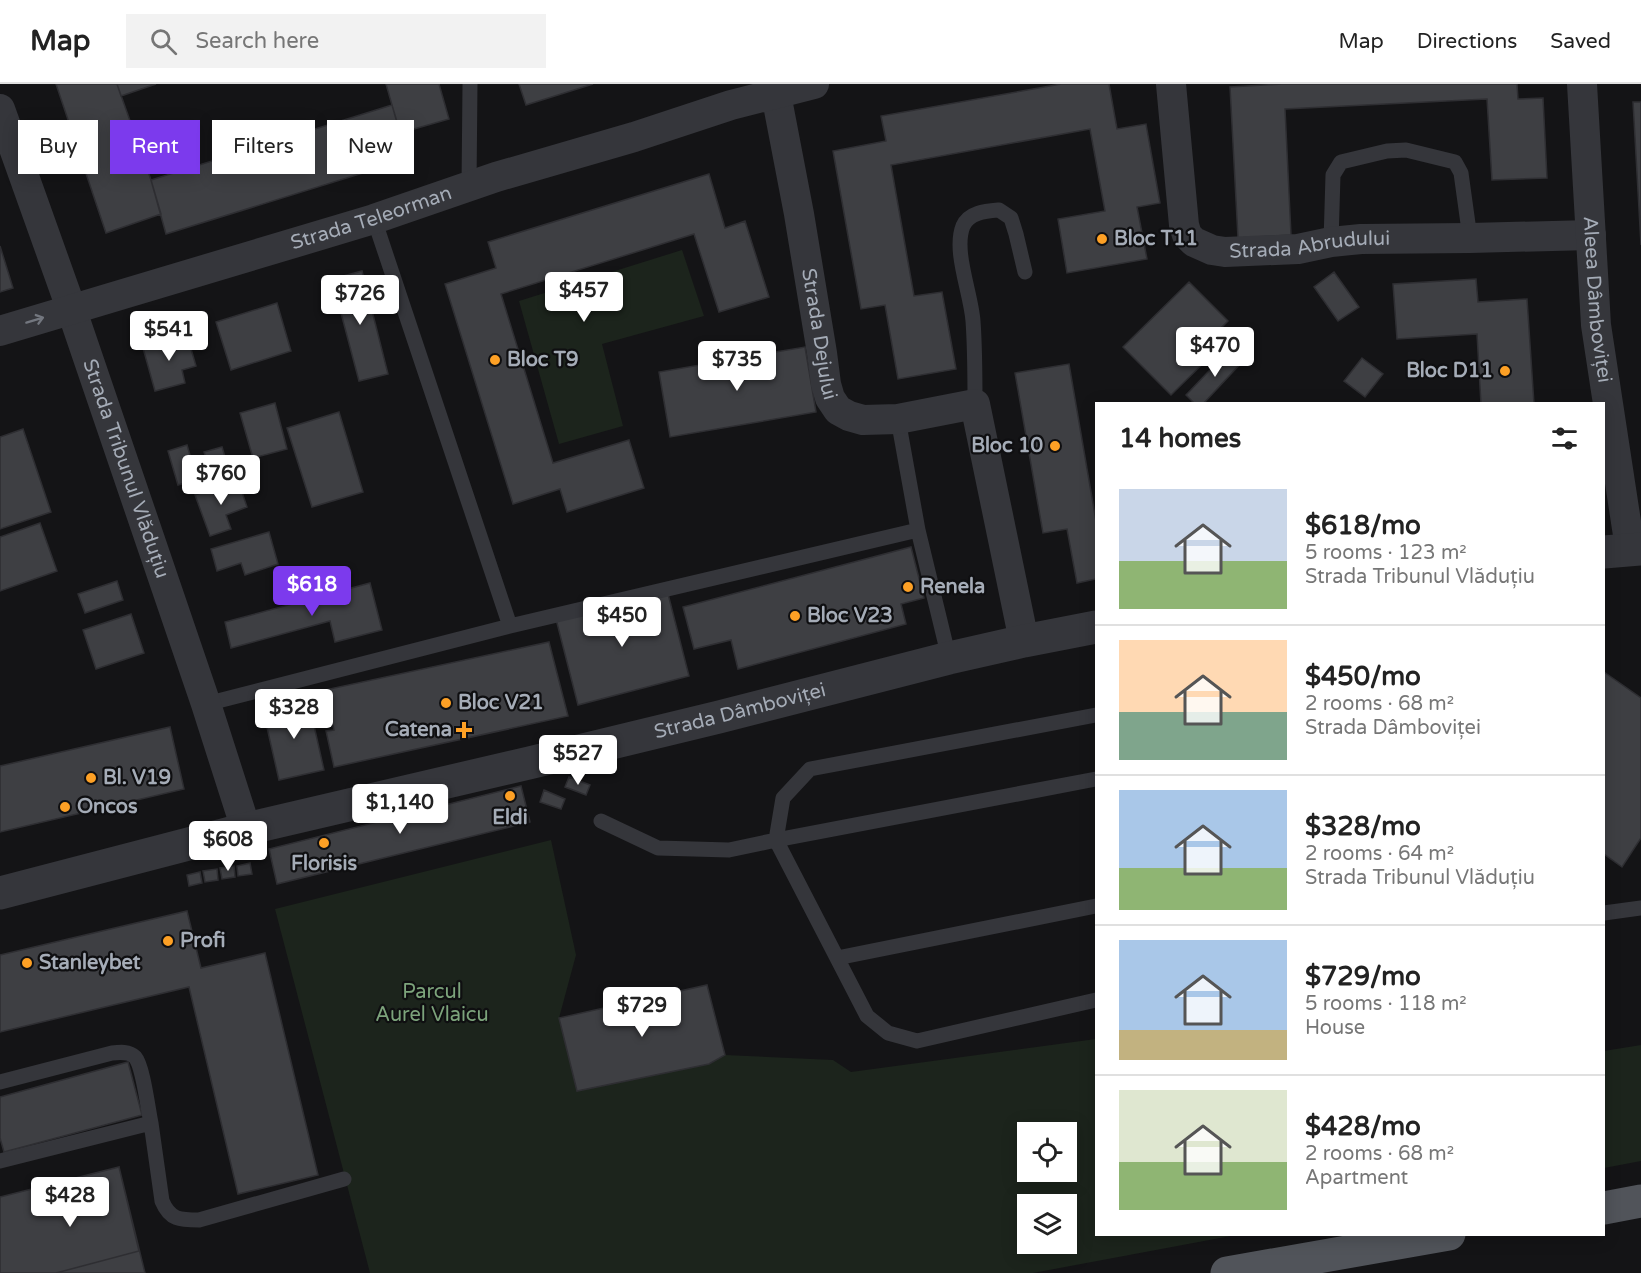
<!DOCTYPE html>
<meta charset="utf-8">
<style>
:root{--surface:#fff;--page:#f2f2f2;--text:#222;--muted:#767676;--line:#e0e0e0;--accent:#7c3aed}
body{margin:0;font-family:"Varela Round",sans-serif;background:var(--page);color:var(--text);height:100vh;display:flex;flex-direction:column;font-size:22px;white-space:nowrap}
*{box-sizing:border-box;margin:0}
p{font-size:20px;color:var(--muted)}
.icon{flex:none;width:33px;height:33px;fill:none;stroke:currentColor;stroke-width:2;stroke-linecap:round;stroke-linejoin:round}
.map{position:relative;flex:1;overflow:hidden}
.sheet{position:absolute;left:1095px;top:318px;width:510px;height:834px;display:flex;flex-direction:column;background:var(--surface);border-radius:0px;box-shadow:0 3px 15px #0003}
.sheet>*{flex:none}
.guide{position:absolute;left:18px;top:36px;width:570px;height:54px;display:flex;gap:12px}
.tools{position:absolute;left:1017px;top:1038px;display:grid;gap:12px}
.tools a{display:grid;place-items:center;width:60px;height:60px;border-radius:0px;background:var(--surface);box-shadow:0 3px 15px #0003;font-size:30px}
.price{position:absolute;translate:-50% -51px;padding:0 14px;border-radius:6px;background:#fff;color:#222;font-size:20px;line-height:39px;filter:drop-shadow(0 2px 3px #0008)}
.price::after{content:'';position:absolute;left:50%;top:36px;width:18px;height:14px;margin-left:-9px;background:inherit;clip-path:polygon(0 0,100% 0,50% 100%)}
.price.on{background:var(--accent);color:#fff}
ul{padding:0;list-style:none}
li{display:flex;align-items:center;gap:18px;height:150px;padding:0 24px}
li+li{border-top:2px solid var(--line)}
li span{display:grid;place-items:center;flex:none;width:168px;height:120px;border-radius:0px;color:#555}
li>.icon{margin-inline-start:auto}
span .icon{width:72px;height:72px;fill:#fffc;stroke-width:1}
li b{font-size:26px}
h2{display:flex;justify-content:space-between;align-items:center;height:72px;padding:0 24px;font-size:26px}
.pill{padding:0 21px;border-radius:0px;background:var(--surface);box-shadow:0 3px 15px #0003;font-size:21px;line-height:54px}
.pill.on{background:var(--accent);color:#fff}
header{display:flex;align-items:center;gap:36px;box-sizing:border-box;height:84px;padding:0 30px;background:var(--surface);border-bottom:2px solid var(--line)}
header strong{font-size:28px}
nav{display:flex;gap:33px;margin-inline-start:auto;font-size:21px}
.search{width:420px;height:54px;background:var(--page);display:flex;align-items:center;gap:15px;box-sizing:border-box;padding:0 21px;border-radius:0px;color:var(--muted);font-size:22px}
.map>svg:first-child{display:block}
</style>
<header>
<strong>Map</strong>
<div class="search"><svg class="icon" aria-label="search" viewBox="0 0 24 24"><circle cx="10" cy="10" r="6"/><path d="M15 15l6 6"/></svg>Search here</div>
<nav><a>Map</a><a>Directions</a><a>Saved</a></nav>
</header>
<div class="map">
<svg width="1641" height="1189" viewBox="0 0 1641 1189">
<rect width="100%" height="100%" fill="#141416"/>
<path fill="#1c241c" fill-rule="evenodd" d="M682 166 704 232 602 260 623 342 559 360 519 217Z
M551 756 576 871 559 934 578 1007 709 980 725 971 833 976 851 988 1096 955V1150L1236 1151 1033 1189H370L275 825ZM1028 1048H1066V1088H1028ZM1028 1120H1066V1160H1028Z
M1641 961V1077L1604 1084V967Z"/>
<path fill="#3e3f43" stroke="#2e2e32" stroke-width="1.5" d="M56 0H117L151 96 161 130 106 149Z
M117 0H156L121 12Z
M386 0H439L449 35 400 49Z
M519 0H593L526 21Z
M1061 0H1109L1117 45 1146 40 1160 119 1137 123 1147 175 1067 189 1058 135 1105 127 1090 45 891 81 914 212 942 208 956 285 898 295 885 221 861 225 833 67 886 57 881 32Z
M1282 0H1517L1518 15 1543 14 1547 94 1492 96 1487 15 1285 25 1291 151 1238 154 1230 3Z
M1633 18H1641V161Z
M392 21 408 75 166 150 151 96Z
M709 90 725 144 745 137 769 213 719 228 694 150 501 210 553 379 629 356 644 404 567 428 560 405 513 420 445 200 496 184 488 158Z
M0 162 13 204 0 208Z
M362 187 388 290 359 297 332 195Z
M1334 188 1359 223 1338 237 1314 203Z
M1476 195 1478 218 1527 215 1534 320H1481L1477 250 1397 255 1393 200Z
M1189 198 1228 237 1218 247 1227 256 1171 311 1123 263Z
M277 219 291 267 231 286 216 238Z
M187 251 196 282 182 286 185 299 155 307 143 264Z
M805 263 816 328 670 353 659 288Z
M1230 265 1243 277 1203 320H1195L1186 311Z
M1362 274 1383 290 1365 313 1344 297Z
M1069 280 1096 437V495L1077 499 1067 445 1043 449 1015 289Z
M275 319 287 365 253 374 240 329Z
M339 328 363 408 312 423 287 344Z
M23 345 51 428 0 445V353Z
M187 361 192 378 206 374 204 368 222 363 229 386 178 401 168 367Z
M238 396 247 423 226 431 231 445 210 452 195 411Z
M40 439 57 487 0 507V453Z
M269 448 278 480 245 491 241 479 217 487 211 465Z
M911 463 924 514 901 520 906 540 738 585 731 556 694 565 683 523Z
M117 497 123 516 85 529 78 510Z
M370 499 382 546 335 558 330 537 231 564 225 538Z
M667 506 689 592 578 621 556 535Z
M131 530 144 569 96 585 83 546Z
M549 558 568 632 334 683 326 647 334 646 325 606Z
M1604 588 1641 614V754L1622 783 1604 770Z
M308 615 324 686 279 696 263 626Z
M170 643 184 705 0 748V682Z
M569 693 590 701 586 711 565 703Z
M521 702 530 738 277 800 269 765Z
M544 706 565 715 561 725 540 718Z
M250 779 252 790 238 792 237 782Z
M234 782 235 793 222 795 220 784Z
M217 785 218 796 205 798 203 787Z
M200 788 202 799 189 802 187 791Z
M187 827 201 884 265 869 318 1091 238 1110 189 903 0 948V871Z
M707 901 725 971 709 980 577 1007 559 934Z
M128 978 142 1031 4 1068 0 1054V1013Z
M119 1083 145 1189H0V1113Z
M119 1083 139 1167 56 1189H0V1113Z"/>
<g fill="none" stroke-linecap="round" stroke-linejoin="round">
<path stroke="#35363b" stroke-width="15" d="M469 102 470 0
M374 135 510 542
M1331 158 1333 91 1341 78 1387 67 1406 66 1455 78 1461 89 1470 154
M975 320C975 292 975 264 973 237 971 209 953 167 963 142 969 128 986 127 999 126L1011 134 1016 150 1025 188
M898 335 918 446
M206 620 510 542 918 446 949 574
M1096 631 810 685 783 714 776 756 867 932 888 949 917 957 1096 916
M601 737 658 764 729 766 776 756 1096 695
M1604 829 1641 824
M837 874 1096 822
M0 998 112 969C120 968 129 967 135 973 143 982 148 1025 151 1039L0 1077
M151 1039 162 1117C170 1136 180 1136 199 1136L344 1095"/>
<g stroke="#35363b" stroke-width="30">
<path id="s1" d="M1171 0 1184 141 1187 151 1194 158 1212 166 1225 168 1298 165 1331 158 1361 155 1470 154 1591 151"/>
<path id="s2" d="M1582 0 1596 241 1628 451 1629 466"/>
<path id="s3" d="M776 10 799 130 822 269 826 300 830 314 838 326 849 332 863 336 898 335 975 320 1024 557"/>
<path id="s4" d="M0 25 71 224 206 620 246 745"/>
<path id="s5" d="M0 247 374 135 496 93 634 53 731 21 814 0"/>
</g>
<g stroke="#35363b" stroke-width="33">
<path d="M1604 468 1641 465"/>
<path id="s6" d="M0 809 246 745 529 679 719 633 949 574 1024 557 1096 543"/>
</g>
<path stroke="#51545a" stroke-width="33" d="M1604 1124 1641 1117
M1227 1189 1449 1150"/>
</g>
<defs><path id="oneway-shaft" d="M-6 0H5M1.5-3L5.5 0L1.5 3" fill="none" stroke-width="1.6" stroke-linecap="round" stroke-linejoin="round" transform="scale(1.5)"/></defs>
<use stroke="#73777f" href="#oneway-shaft" transform="translate(35 236) rotate(-17)"/>
<g fill="#fda025" stroke="#0f0f11" stroke-width="2">
<circle cx="1102" cy="155" r="6"/>
<circle cx="495" cy="276" r="6"/>
<circle cx="1505" cy="287" r="6"/>
<circle cx="1055" cy="362" r="6"/>
<circle cx="908" cy="503" r="6"/>
<circle cx="795" cy="532" r="6"/>
<circle cx="446" cy="619" r="6"/>
<path d="M461 637h6v6h6v6h-6v6h-6v-6h-6v-6h6z"/>
<circle cx="91" cy="694" r="6"/>
<circle cx="510" cy="712" r="6"/>
<circle cx="65" cy="723" r="6"/>
<circle cx="324" cy="759" r="6"/>
<circle cx="168" cy="857" r="6"/>
<circle cx="27" cy="879" r="6"/>
</g>
<g text-anchor="middle" dominant-baseline="central" stroke-width="4.5" stroke-linejoin="round" paint-order="stroke">
<g font-size="20" fill="#a5acb7" stroke="#0f0f11">
<text stroke="none"><textPath href="#s5" startOffset="388">Strada Teleorman</textPath></text>
<text stroke="none"><textPath href="#s1" startOffset="280">Strada Abrudului</textPath></text>
<text stroke="none"><textPath href="#s2" startOffset="216">Aleea Dâmboviței</textPath></text>
<text stroke="none"><textPath href="#s3" startOffset="244">Strada Dejului</textPath></text>
<text stroke="none"><textPath href="#s4" startOffset="381">Strada Tribunul Vlăduțiu</textPath></text>
<text stroke="none"><textPath href="#s6" startOffset="762">Strada Dâmboviței</textPath></text>
</g>
<g font-size="20" font-weight="bold" fill="#a5acb7" stroke="#0f0f11" text-anchor="start">
<text x="1114" y="155">Bloc T11</text>
<text x="507" y="276">Bloc T9</text>
<text x="1493" y="287" text-anchor="end">Bloc D11</text>
<text x="1043" y="362" text-anchor="end">Bloc 10</text>
<text x="920" y="503">Renela</text>
<text x="807" y="532">Bloc V23</text>
<text x="458" y="619">Bloc V21</text>
<text x="452" y="646" text-anchor="end">Catena</text>
<text x="103" y="694">Bl. V19</text>
<text x="77" y="723">Oncos</text>
<text x="510" y="734" text-anchor="middle">Eldi</text>
<text x="324" y="780" text-anchor="middle">Florisis</text>
<text x="180" y="857">Profi</text>
<text x="39" y="879">Stanleybet</text>
</g>
<g font-size="20" fill="#7ca37b" stroke="#0f0f11">
<text x="432" y="908">Parcul<tspan x="432" dy="23">Aurel Vlaicu</tspan></text>
</g>
</g>
</svg>
<div class="tools">
<a><svg class="icon" aria-label="locate" viewBox="0 0 24 24"><circle cx="12" cy="12" r="6"/><path d="M12 2v4M12 18v4M2 12h4M18 12h4"/></svg></a>
<a><svg class="icon" aria-label="layers" viewBox="0 0 24 24"><path d="M12 4l9 5-9 5-9-5zM3 14l9 5 9-5"/></svg></a>
</div>
<b class="price" style="left:584px;top:239px">$457</b>
<b class="price" style="left:360px;top:242px">$726</b>
<b class="price" style="left:169px;top:278px">$541</b>
<b class="price" style="left:1215px;top:294px">$470</b>
<b class="price" style="left:737px;top:308px">$735</b>
<b class="price" style="left:221px;top:422px">$760</b>
<b class="price on" style="left:312px;top:533px">$618</b>
<b class="price" style="left:622px;top:564px">$450</b>
<b class="price" style="left:294px;top:656px">$328</b>
<b class="price" style="left:578px;top:702px">$527</b>
<b class="price" style="left:400px;top:751px">$1,140</b>
<b class="price" style="left:228px;top:788px">$608</b>
<b class="price" style="left:642px;top:954px">$729</b>
<b class="price" style="left:70px;top:1144px">$428</b>
<div class="guide">
<a class="pill">Buy</a>
<a class="pill on">Rent</a>
<a class="pill">Filters</a>
<a class="pill">New</a>
</div>
<section class="sheet">
<h2>14 homes<svg class="icon" aria-label="filters" viewBox="0 0 24 24"><path d="M4 7h16M4 17h16"/><circle cx="9" cy="7" r="2"/><circle cx="15" cy="17" r="2"/></svg></h2>
<ul>
<li><span style="background:linear-gradient(#c9d6e8 60%,#8fb573 0)"><svg class="icon" aria-label="home" viewBox="0 0 24 24"><path d="M3 11l9-7 9 7M6 9v11h12V9"/></svg></span><div><b>$618/mo</b><p>5 rooms · 123 m²</p><p>Strada Tribunul Vlăduțiu</p></div></li>
<li><span style="background:linear-gradient(#ffd9b3 60%,#7fa58c 0)"><svg class="icon" aria-label="home" viewBox="0 0 24 24"><path d="M3 11l9-7 9 7M6 9v11h12V9"/></svg></span><div><b>$450/mo</b><p>2 rooms · 68 m²</p><p>Strada Dâmboviței</p></div></li>
<li><span style="background:linear-gradient(#a9c7e8 65%,#8fb573 0)"><svg class="icon" aria-label="home" viewBox="0 0 24 24"><path d="M3 11l9-7 9 7M6 9v11h12V9"/></svg></span><div><b>$328/mo</b><p>2 rooms · 64 m²</p><p>Strada Tribunul Vlăduțiu</p></div></li>
<li><span style="background:linear-gradient(#a9c7e8 75%,#c2b280 0)"><svg class="icon" aria-label="home" viewBox="0 0 24 24"><path d="M3 11l9-7 9 7M6 9v11h12V9"/></svg></span><div><b>$729/mo</b><p>5 rooms · 118 m²</p><p>House</p></div></li>
<li><span style="background:linear-gradient(#dfe7d0 60%,#8fb573 0)"><svg class="icon" aria-label="home" viewBox="0 0 24 24"><path d="M3 11l9-7 9 7M6 9v11h12V9"/></svg></span><div><b>$428/mo</b><p>2 rooms · 68 m²</p><p>Apartment</p></div></li>
</ul>
</section>
</div>
